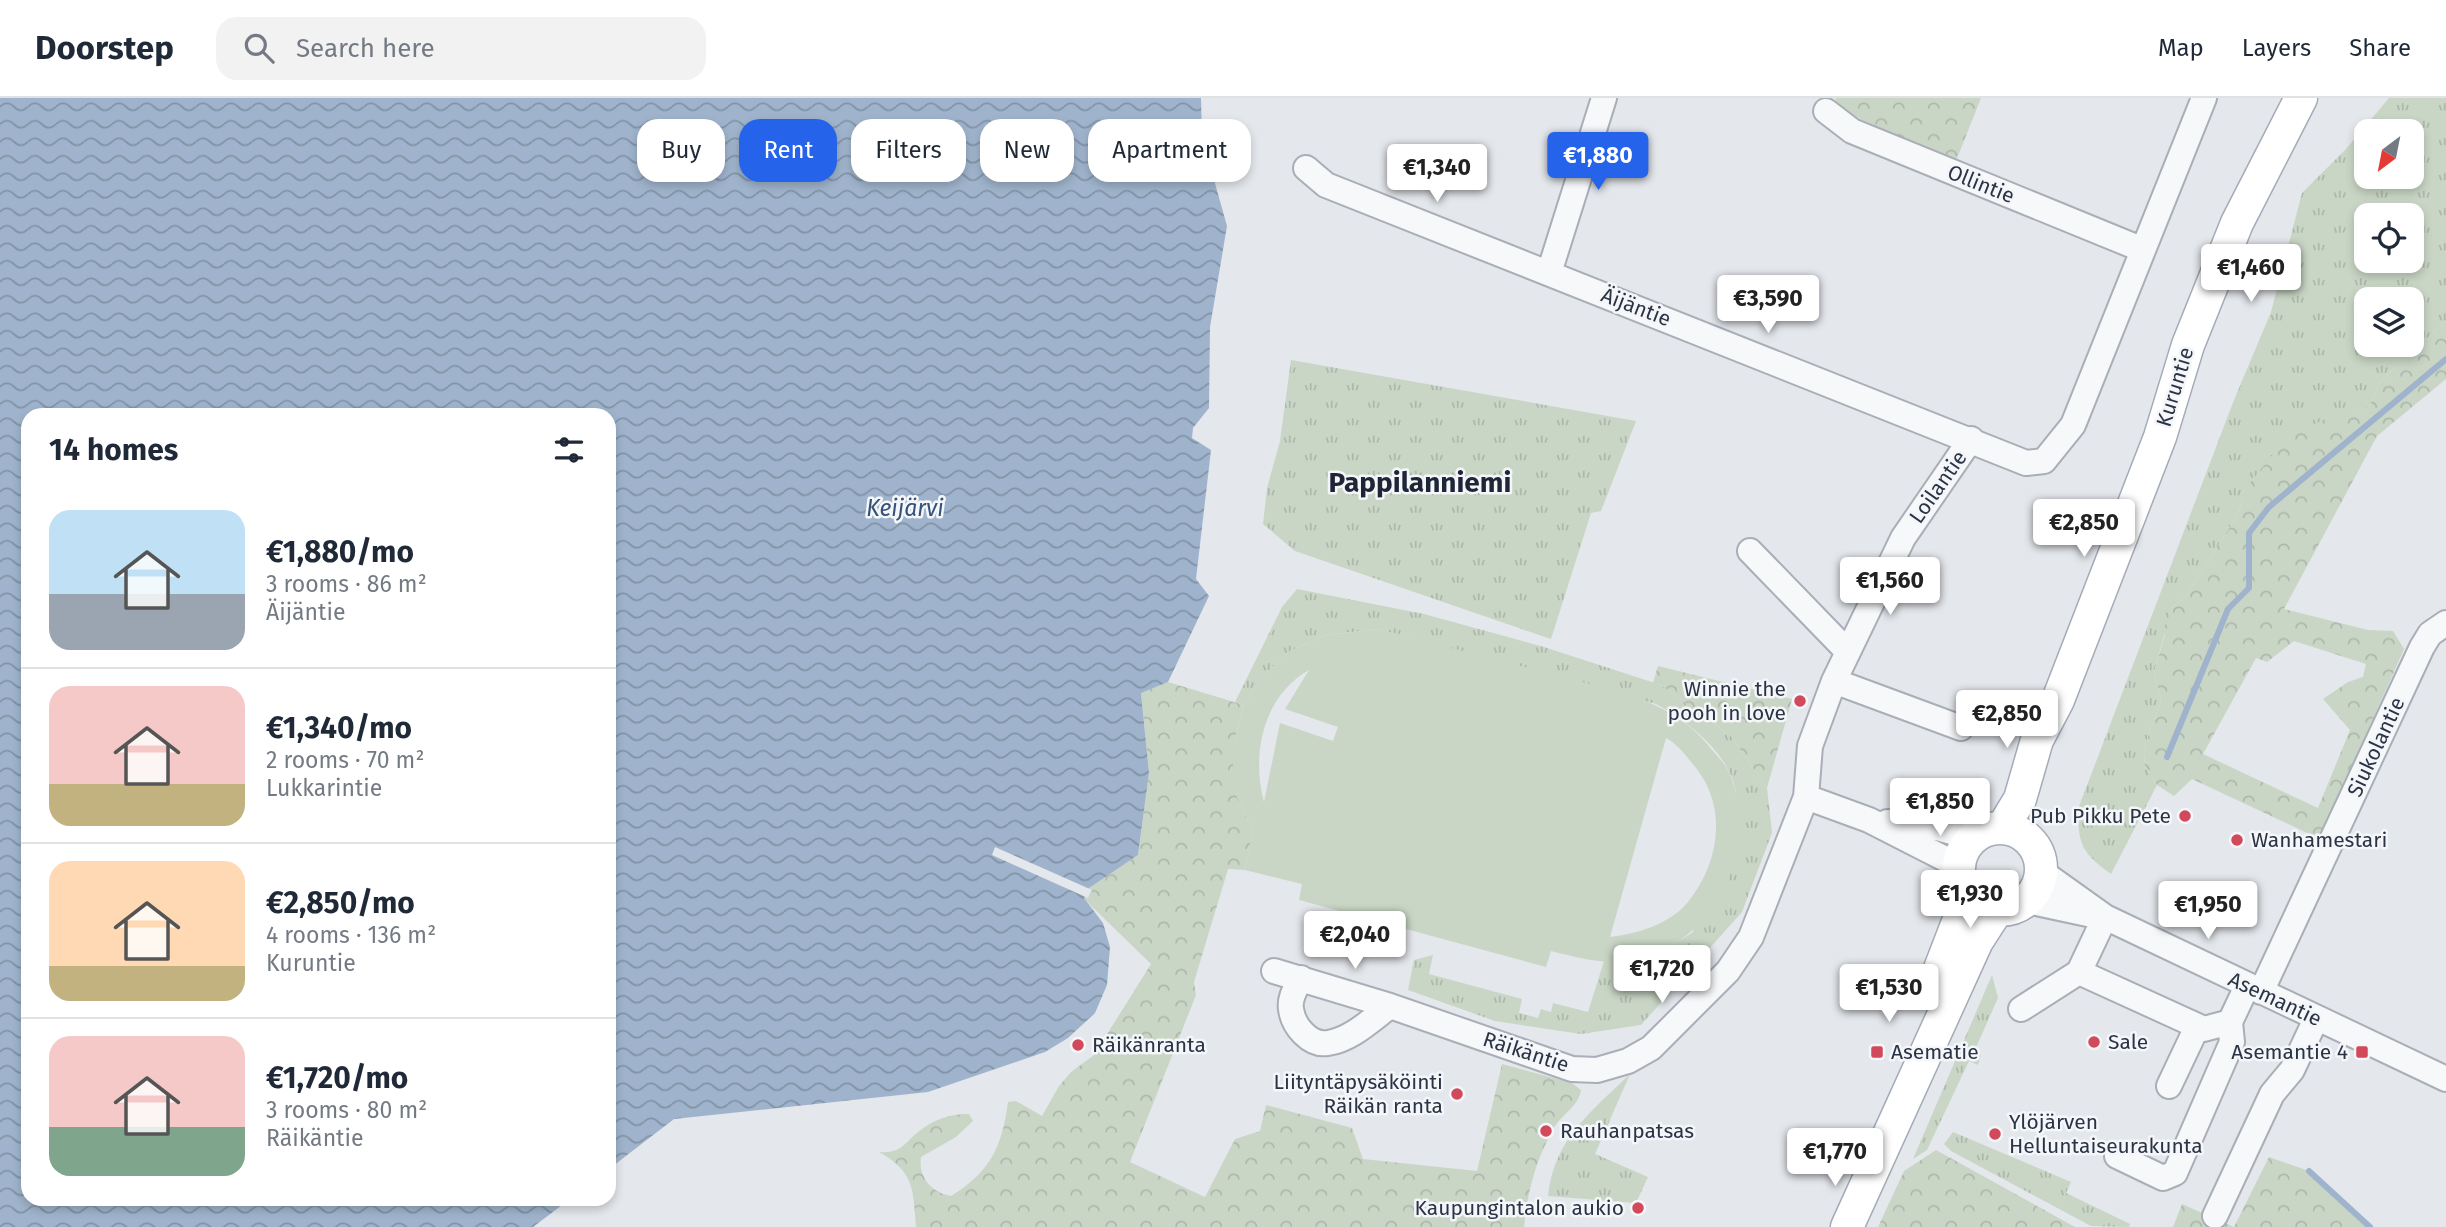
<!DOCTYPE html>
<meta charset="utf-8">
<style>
:root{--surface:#fff;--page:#f2f2f3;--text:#1f2937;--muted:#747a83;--line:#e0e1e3;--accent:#2563eb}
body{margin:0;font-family:"Fira Sans",sans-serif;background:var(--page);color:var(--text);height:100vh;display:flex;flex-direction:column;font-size:26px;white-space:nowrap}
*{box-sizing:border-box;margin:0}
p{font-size:23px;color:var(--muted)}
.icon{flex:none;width:38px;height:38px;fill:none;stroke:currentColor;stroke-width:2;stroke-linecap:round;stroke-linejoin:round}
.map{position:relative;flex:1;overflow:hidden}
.details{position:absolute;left:21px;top:310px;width:595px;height:798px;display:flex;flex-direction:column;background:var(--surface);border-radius:21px;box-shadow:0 4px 10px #0003}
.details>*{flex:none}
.guide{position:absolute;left:637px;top:21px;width:665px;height:63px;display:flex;gap:14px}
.needle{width:46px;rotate:212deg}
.tools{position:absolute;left:2354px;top:21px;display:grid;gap:14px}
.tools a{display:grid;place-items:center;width:70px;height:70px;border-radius:14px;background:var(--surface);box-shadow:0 4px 10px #0003;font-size:35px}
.price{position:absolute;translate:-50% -60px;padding:0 16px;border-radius:7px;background:#fff;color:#222;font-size:23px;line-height:46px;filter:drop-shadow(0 2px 4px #0008)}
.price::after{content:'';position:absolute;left:50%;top:42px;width:21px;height:16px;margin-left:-10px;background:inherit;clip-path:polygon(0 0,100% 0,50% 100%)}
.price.current{background:var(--accent);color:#fff}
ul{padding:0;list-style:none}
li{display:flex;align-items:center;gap:21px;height:175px;padding:0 28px}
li+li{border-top:2px solid var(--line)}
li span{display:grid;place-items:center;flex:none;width:196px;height:140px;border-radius:21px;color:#555}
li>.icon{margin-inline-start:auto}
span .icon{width:84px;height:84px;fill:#fffc;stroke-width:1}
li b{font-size:30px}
h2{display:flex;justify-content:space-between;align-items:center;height:84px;padding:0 28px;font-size:30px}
.pill{padding:0 24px;border-radius:21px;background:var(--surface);box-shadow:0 4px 10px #0003;font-size:24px;line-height:63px}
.pill.current{background:var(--accent);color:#fff}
header{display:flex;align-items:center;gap:42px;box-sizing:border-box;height:98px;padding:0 35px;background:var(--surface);border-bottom:2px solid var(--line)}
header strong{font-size:33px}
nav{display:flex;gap:38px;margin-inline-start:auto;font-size:24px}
.search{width:490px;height:63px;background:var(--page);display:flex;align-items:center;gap:18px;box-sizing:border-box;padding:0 24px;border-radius:21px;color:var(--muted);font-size:26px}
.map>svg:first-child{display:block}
</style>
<header>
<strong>Doorstep</strong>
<div class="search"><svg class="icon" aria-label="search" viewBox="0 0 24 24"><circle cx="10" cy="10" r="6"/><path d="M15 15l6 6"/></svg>Search here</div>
<nav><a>Map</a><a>Layers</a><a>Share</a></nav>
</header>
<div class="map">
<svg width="2446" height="1129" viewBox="0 0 2446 1129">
<defs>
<pattern id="grass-tufts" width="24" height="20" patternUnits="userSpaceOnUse" patternTransform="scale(1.75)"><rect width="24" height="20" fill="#c9d6c5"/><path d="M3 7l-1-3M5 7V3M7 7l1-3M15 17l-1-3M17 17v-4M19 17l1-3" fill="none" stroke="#adb8ab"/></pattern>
<pattern id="forest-crowns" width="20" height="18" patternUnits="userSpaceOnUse" patternTransform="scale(1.75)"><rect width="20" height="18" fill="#c9d6c5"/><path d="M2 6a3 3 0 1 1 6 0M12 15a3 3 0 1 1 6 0" fill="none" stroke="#adb8ab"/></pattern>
<pattern id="water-waves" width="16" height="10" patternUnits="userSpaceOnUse" patternTransform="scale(1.75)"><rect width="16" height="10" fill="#9fb4cc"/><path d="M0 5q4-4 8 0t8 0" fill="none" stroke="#8293a7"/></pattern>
</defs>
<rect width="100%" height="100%" fill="#e4e7ec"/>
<path fill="url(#grass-tufts)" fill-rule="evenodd" d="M2389 0H2446V223L2380 284 2370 307 2346 323H2321L2244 392 2239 415 2186 498 2172 510 2154 574 2161 603 2146 644 2144 666 2157 687 2111 776C2082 755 2078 747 2078 711L2234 302 2271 214 2302 95 2346 51ZM2366 33H2412V79H2366ZM2366 117H2412V163H2366ZM2366 201H2412V247H2366Z
M1291 262 1636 323 1601 413 1591 415 1551 541 1295 453 1263 426 1267 390 1280 343Z
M1297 491 1424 516 1544 549 1661 587 1731 638 1767 690 1772 735 1742 814 1641 927 1581 936 1495 923 1408 892 1414 862 1433 857 1429 876 1522 901 1519 915 1538 920 1541 911 1551 914 1553 905 1588 914 1604 863C1638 868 1666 852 1693 834 1700 812 1738 710 1736 695 1730 655 1688 624 1656 606L1378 531 1326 537 1290 553 1262 579 1244 607 1235 604 1282 509Z
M1992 877 1998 900 1974 954 1981 957 1978 967 1969 963 1927 1052 1913 1061Z
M1630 976 1595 1056 1648 1079 1636 1105 1548 1098C1554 1041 1591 1014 1630 976Z
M1953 1034 2071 1084 2066 1095 2130 1126 2129 1129 2091 1128 1951 1053 1944 1046Z"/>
<path fill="url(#forest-crowns)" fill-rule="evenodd" d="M1836 0H1981L1956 63 1833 9Z
M2446 223V281L2377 338 2284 511 2368 532 2393 533 2404 551 2320 741 2192 681 2174 698 2157 687 2144 666 2146 644 2161 603 2154 574 2165 537 2164 530 2172 510 2186 498 2239 415 2244 392 2289 337 2321 323 2346 322 2370 307 2380 284ZM2294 543 2366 566 2363 579 2348 584 2323 601 2350 632 2318 710 2203 656 2256 560 2267 564Z
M1658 568 1792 601 1767 690 1731 638 1661 587 1653 585Z
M1168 584 1244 607 1235 641 1237 699 1253 734 1245 772 1228 771 1194 884 1196 897 1130 1064 1205 1099 1235 1041 1260 1033 1266 1007 1352 1030 1363 1061 1477 1073 1502 966 1572 985 1581 992C1579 1008 1561 1017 1553 1031 1535 1065 1528 1092 1524 1129H916C913 1092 915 1074 879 1054 903 1056 905 1043 922 1031 935 1021 954 1015 969 1016L973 1023 956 1039 921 1059C918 1079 931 1094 951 1098 990 1074 1002 1049 1008 1004L1016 1003 1042 1018 1059 988 1071 974 1094 957 1151 866 1084 801 1088 790 1138 757 1149 675 1141 594Z
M1936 1052 2075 1129H1878L1904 1073Z
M2269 1059 2309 1073 2370 1129H2173L2182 1106 2234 1129Z"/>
<path fill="#c9d6c5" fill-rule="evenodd" d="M1378 531 1621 594C1660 607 1688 621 1713 653 1719 660 1726 667 1729 674 1761 749 1718 840 1640 861 1612 869 1579 860 1551 853L1546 869 1299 802 1302 786 1245 772 1253 734 1237 699 1233 668 1235 641 1244 607 1262 579 1290 553 1326 537ZM1309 572 1285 611 1338 629 1333 643 1280 625 1264 704C1251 656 1263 598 1309 572ZM1666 640C1678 646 1687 659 1696 670 1728 710 1719 766 1688 804 1670 826 1637 836 1610 839Z"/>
<path fill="url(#water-waves)" d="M0 0H1201L1202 39 1227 128 1210 229 1209 310 1193 330 1192 340 1211 352 1196 481 1209 498 1168 584 1141 595 1149 675 1138 757 1089 790 1084 800 1103 825 1110 849 1107 887 1095 915 1068 940 1045 954 928 994 674 1021 609 1071V317H28V1101H570L533 1129H0Z"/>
<path fill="#e4e7ec" d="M995 749 1092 792 1088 800 992 757Z"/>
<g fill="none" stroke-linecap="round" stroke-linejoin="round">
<path stroke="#9fb4cc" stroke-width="6" d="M2167 659 2228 511 2249 490V435L2269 409 2446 261
M2309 1073 2370 1129"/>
<defs>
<path id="minor" d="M1826 13 1852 33 2141 151
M1306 70 1326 87 2026 365 2044 363 2073 327 2204 0
M1549 175 1604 0
M1750 453 1848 554
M1834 583 1961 630
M1806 699 1869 722 1959 768
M1887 724 1937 730 1973 740
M2042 774 2105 819 2446 981
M2027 803 2097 818
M1274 873 1390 908 1572 971 1597 972 1628 963 1651 950 1728 873 1751 839 1806 699 1810 648 1834 583 1903 440 1971 341
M2079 874 2105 819
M1301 880C1296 890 1289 900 1291 911 1293 928 1310 948 1328 945 1352 941 1371 922 1390 908
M2261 894 2422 549 2430 536 2446 525
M2021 911 2079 874 2204 931 2230 924 2247 888
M2169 988 2197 929
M2117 1058 2163 1080 2175 1075 2232 944 2230 924
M2215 1118 2272 996 2292 972 2316 921"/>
<path id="major" d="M2003 729 2020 701 2037 642 2058 602 2160 339 2188 247 2237 125 2301 0
M1959 771a41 41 0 1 1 82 0a41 41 0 1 1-82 0Z
M1933 889 1968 798
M1847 1129 1977 843 1997 812"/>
</defs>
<use href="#minor" stroke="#a9aeb7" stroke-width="28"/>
<use href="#major" stroke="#a3abb8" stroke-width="35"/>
<use href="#minor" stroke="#f7f8fa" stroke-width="24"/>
<use href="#major" stroke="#fff" stroke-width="32"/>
</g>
<g fill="#d1495b" stroke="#f4f6f9" stroke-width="2.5">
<circle cx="1800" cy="603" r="7"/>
<circle cx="2185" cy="718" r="7"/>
<circle cx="2237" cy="742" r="7"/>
<circle cx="2094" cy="944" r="7"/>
<circle cx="1078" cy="947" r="7"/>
<rect x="1870" y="947" width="14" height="14" rx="3.5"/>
<rect x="2355" y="947" width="14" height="14" rx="3.5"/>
<circle cx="1457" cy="996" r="7"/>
<circle cx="1546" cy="1033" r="7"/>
<circle cx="1995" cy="1036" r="7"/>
<circle cx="1638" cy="1110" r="7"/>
</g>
<g text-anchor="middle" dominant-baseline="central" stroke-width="5" stroke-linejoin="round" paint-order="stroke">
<g font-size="21" fill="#2b3445" stroke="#f4f6f9">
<text transform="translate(1981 86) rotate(22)">Ollintie</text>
<text transform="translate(1636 209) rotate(21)">Äijäntie</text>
<text transform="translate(2175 289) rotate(-73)">Kuruntie</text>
<text transform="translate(1938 389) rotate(-55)">Loilantie</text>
<text transform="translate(2376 649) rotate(-65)">Siukolantie</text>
<text transform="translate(2275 901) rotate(25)">Asemantie</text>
<text transform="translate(1526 954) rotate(18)">Räikäntie</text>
</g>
<g font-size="21" fill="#2b3445" stroke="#f4f6f9" text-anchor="start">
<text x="1786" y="591" text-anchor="end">Winnie the<tspan x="1786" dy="24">pooh in love</tspan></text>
<text x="2171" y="718" text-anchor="end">Pub Pikku Pete</text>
<text x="2251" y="742">Wanhamestari</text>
<text x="2108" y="944">Sale</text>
<text x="1092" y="947">Räikänranta</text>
<text x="1891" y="954">Asematie</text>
<text x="2348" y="954" text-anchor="end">Asemantie 4</text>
<text x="1443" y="984" text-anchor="end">Liityntäpysäköinti<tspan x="1443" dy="24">Räikän ranta</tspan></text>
<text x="2009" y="1024">Ylöjärven<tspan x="2009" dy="24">Helluntaiseurakunta</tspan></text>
<text x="1560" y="1033">Rauhanpatsas</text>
<text x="1624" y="1110" text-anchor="end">Kaupungintalon aukio</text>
</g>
<g font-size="23" font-style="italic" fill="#34527a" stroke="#f4f6f9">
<text x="905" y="410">Keijärvi</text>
</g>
<g font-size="28" font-weight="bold" fill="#1d2536" stroke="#f4f6f9">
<text x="1420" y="384">Pappilanniemi</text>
</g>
</g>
</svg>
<div class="tools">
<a><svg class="needle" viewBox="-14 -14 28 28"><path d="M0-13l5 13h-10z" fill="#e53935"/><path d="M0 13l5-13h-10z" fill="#747a83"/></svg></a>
<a><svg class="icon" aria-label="locate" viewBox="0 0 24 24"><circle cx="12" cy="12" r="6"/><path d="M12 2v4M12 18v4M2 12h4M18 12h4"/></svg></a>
<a><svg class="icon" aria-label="layers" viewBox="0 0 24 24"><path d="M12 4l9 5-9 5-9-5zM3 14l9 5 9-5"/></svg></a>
</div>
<b class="price current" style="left:1598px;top:94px">€1,880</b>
<b class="price" style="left:1437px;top:106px">€1,340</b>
<b class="price" style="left:2251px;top:206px">€1,460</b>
<b class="price" style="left:1768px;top:237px">€3,590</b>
<b class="price" style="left:2084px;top:461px">€2,850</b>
<b class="price" style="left:1890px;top:519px">€1,560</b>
<b class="price" style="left:2007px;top:652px">€2,850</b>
<b class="price" style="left:1940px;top:740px">€1,850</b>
<b class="price" style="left:1970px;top:832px">€1,930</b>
<b class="price" style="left:2208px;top:843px">€1,950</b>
<b class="price" style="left:1355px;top:873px">€2,040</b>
<b class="price" style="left:1662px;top:907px">€1,720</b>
<b class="price" style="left:1889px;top:926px">€1,530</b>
<b class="price" style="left:1835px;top:1090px">€1,770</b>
<div class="guide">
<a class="pill">Buy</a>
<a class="pill current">Rent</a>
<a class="pill">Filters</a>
<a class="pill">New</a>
<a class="pill">Apartment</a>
</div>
<section class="details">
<h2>14 homes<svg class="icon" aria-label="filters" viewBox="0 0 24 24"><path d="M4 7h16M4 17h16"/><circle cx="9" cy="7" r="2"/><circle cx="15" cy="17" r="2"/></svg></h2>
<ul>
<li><span style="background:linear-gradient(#bfe0f5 60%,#9aa5b1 0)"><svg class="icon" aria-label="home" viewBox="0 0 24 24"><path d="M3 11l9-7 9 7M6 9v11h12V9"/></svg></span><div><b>€1,880/mo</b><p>3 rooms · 86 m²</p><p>Äijäntie</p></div></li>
<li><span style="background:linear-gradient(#f6c9c9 70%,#c2b280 0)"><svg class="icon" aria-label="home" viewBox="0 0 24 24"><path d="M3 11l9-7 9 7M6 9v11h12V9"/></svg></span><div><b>€1,340/mo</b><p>2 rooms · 70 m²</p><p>Lukkarintie</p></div></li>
<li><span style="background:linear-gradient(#ffd9b3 75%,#c2b280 0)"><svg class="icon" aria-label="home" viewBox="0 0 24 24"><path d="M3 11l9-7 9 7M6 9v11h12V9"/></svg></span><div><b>€2,850/mo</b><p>4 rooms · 136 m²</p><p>Kuruntie</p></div></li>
<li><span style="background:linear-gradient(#f6c9c9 65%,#7fa58c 0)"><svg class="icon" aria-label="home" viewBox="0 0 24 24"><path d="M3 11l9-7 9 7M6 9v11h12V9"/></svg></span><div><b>€1,720/mo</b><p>3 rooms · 80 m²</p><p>Räikäntie</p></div></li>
</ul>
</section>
</div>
